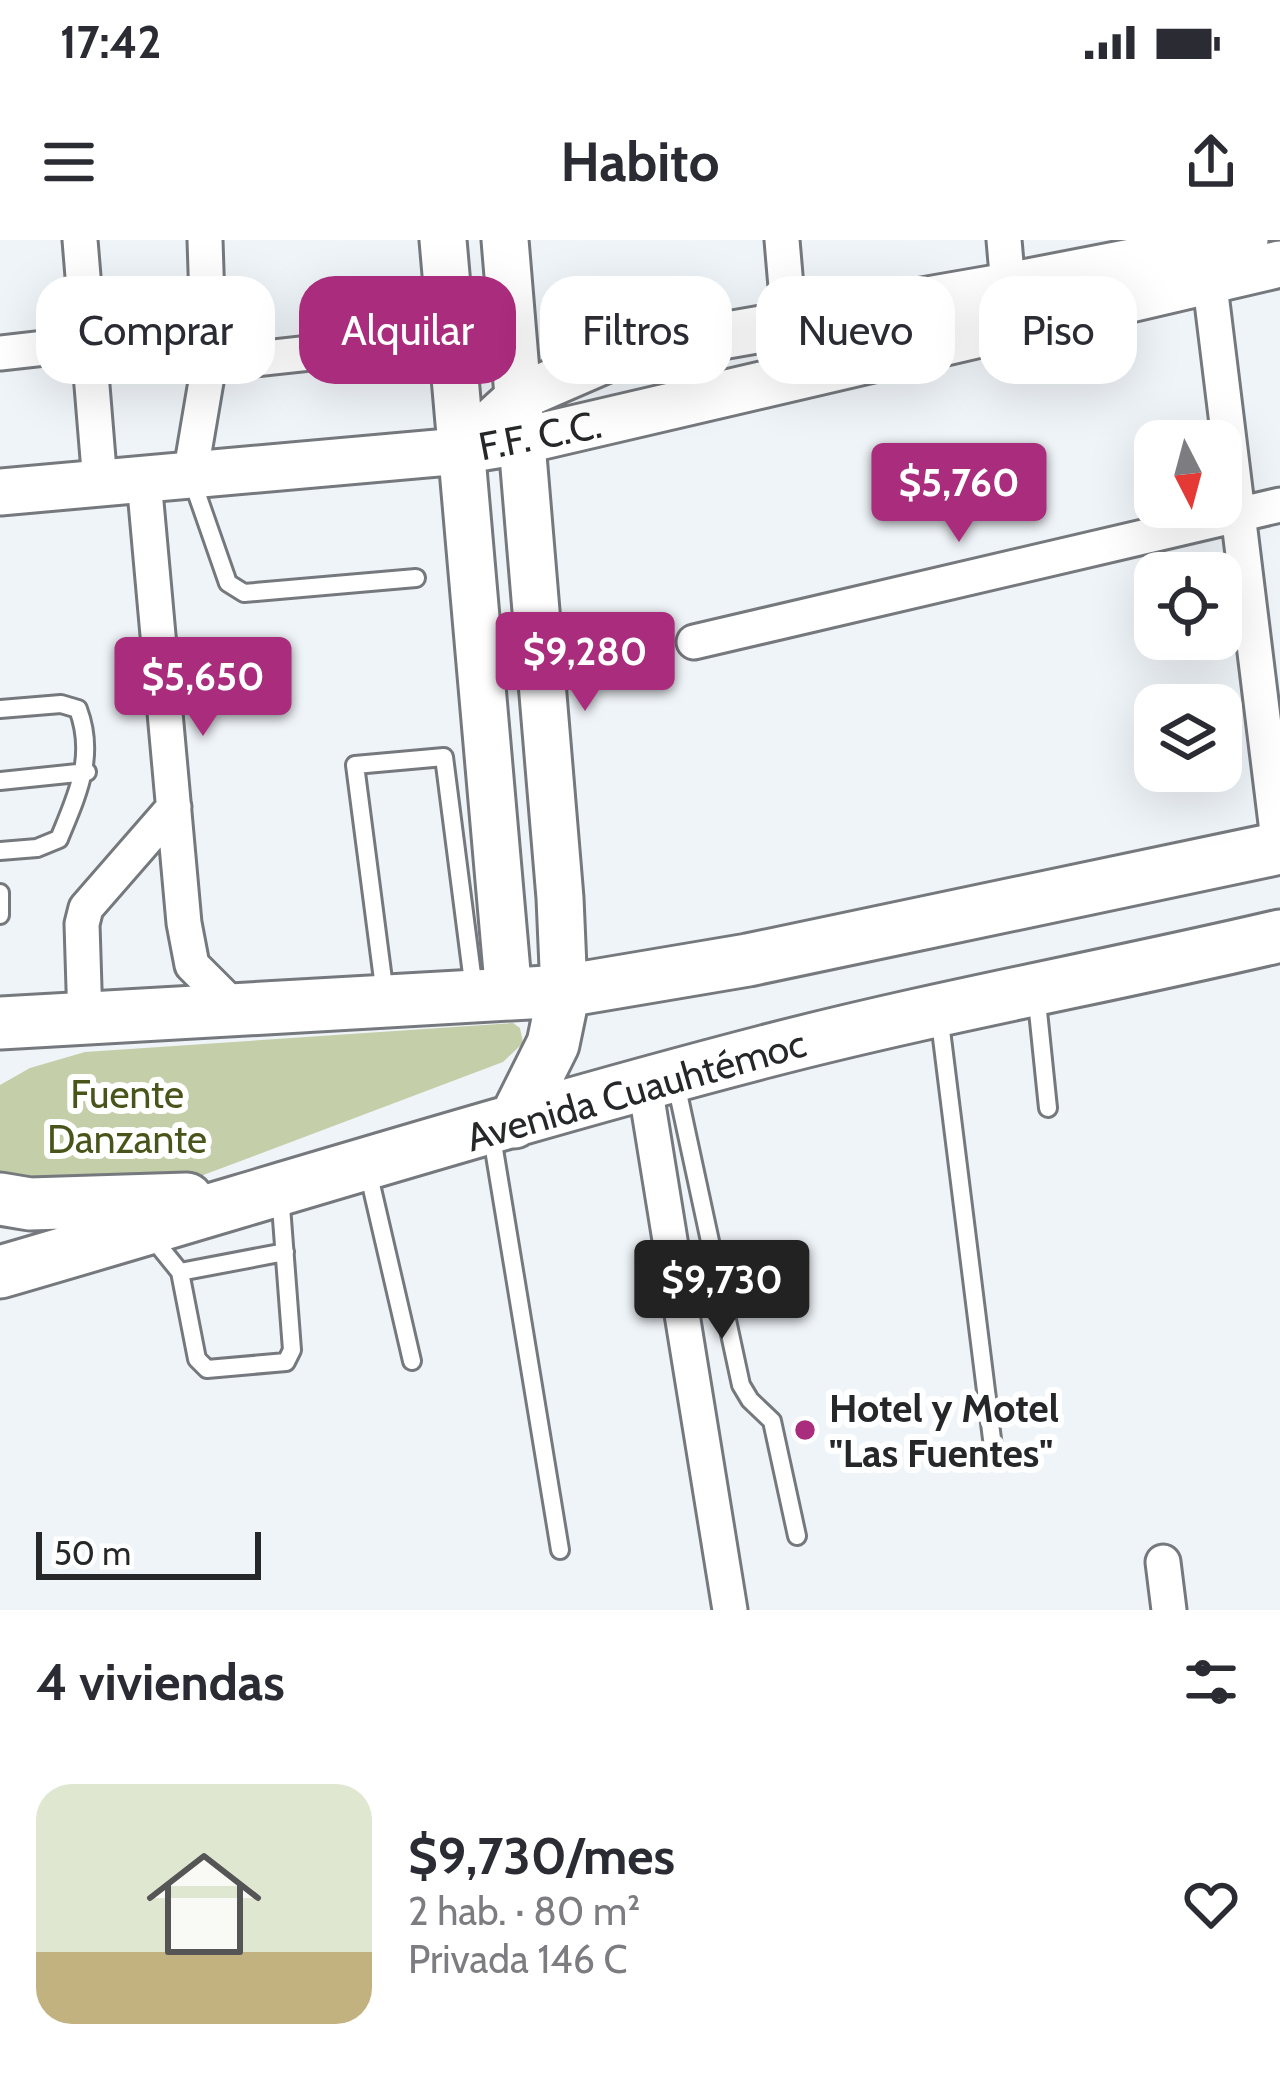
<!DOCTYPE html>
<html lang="es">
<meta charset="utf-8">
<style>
:root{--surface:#fff;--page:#f7f7f7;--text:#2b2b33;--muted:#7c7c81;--accent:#aa2c7c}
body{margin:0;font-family:Cabin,sans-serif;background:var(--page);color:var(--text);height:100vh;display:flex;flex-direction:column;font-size:45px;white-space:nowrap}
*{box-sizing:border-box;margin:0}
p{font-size:39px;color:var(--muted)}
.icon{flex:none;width:66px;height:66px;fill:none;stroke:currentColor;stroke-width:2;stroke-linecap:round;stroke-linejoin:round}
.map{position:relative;height:1370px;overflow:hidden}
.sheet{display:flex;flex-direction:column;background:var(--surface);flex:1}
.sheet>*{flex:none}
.guide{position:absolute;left:36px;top:36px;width:1209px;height:108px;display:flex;gap:24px}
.needle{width:78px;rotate:174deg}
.fabs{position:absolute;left:1134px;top:180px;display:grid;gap:24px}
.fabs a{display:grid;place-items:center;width:108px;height:108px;border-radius:24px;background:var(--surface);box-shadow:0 12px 48px #0002;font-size:60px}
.scale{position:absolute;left:36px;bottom:30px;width:225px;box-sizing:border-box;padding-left:12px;border:6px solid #252728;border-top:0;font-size:33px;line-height:42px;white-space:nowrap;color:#252728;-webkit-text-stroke:9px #fff;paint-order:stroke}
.price{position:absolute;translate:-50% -102px;padding:0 27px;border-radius:12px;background:var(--accent);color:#fff;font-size:39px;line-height:78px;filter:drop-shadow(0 3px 6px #0008)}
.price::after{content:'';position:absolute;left:50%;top:72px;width:36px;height:27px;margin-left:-18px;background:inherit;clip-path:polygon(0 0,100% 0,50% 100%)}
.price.on{background:#222;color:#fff}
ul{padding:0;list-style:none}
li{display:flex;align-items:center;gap:36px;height:300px;padding:0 36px}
li span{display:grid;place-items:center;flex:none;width:336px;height:240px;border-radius:36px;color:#555}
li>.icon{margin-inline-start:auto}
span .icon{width:144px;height:144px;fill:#fffc;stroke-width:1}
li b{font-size:51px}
h2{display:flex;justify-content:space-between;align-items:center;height:144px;padding:0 36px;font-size:51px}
.chip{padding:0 42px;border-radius:36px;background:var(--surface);box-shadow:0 12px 48px #0002;font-size:42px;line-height:108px}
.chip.on{background:var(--accent);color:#fff}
.status{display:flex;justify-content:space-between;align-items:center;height:84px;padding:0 60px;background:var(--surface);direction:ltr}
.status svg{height:33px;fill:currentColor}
header{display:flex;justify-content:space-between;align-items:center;height:156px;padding:0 36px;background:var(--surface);font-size:54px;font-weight:700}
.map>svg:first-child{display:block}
</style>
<div class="status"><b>17:42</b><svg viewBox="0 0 49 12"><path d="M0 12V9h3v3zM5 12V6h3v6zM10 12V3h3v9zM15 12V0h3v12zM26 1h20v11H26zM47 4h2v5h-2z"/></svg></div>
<header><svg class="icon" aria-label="menu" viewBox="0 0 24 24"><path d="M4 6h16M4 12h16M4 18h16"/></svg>Habito<svg class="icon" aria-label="share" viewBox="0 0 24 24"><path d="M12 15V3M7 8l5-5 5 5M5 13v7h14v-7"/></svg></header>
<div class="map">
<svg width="1280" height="1370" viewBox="0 0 1280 1370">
<rect width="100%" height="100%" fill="#eff4f8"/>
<path fill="#c4cea8" d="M513 783 520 788 523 803 503 822 198 937 24 939 0 935V845L30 828 85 812Z"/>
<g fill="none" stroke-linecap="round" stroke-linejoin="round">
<defs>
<path id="lane" d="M191 237 228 343 244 353 416 338
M0 469 61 464 78 469C96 517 77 555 59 599L37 608 0 611
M0 541 87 532
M0 653V675
M1036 752 1048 868
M385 755 355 525 444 517 474 750
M939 774 993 1207
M675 839 741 1145 750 1160 772 1181 797 1296
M491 891 560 1310
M367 927 412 1121
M150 995 180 1032 197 1119 207 1129 286 1122 292 1110 280 953
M180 1032 285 1012"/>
<path id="street" d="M80 0 100 243
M782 0 789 82
M1004 0 1008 46
M1207 21 1279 608
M0 113 89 103
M209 124 356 108
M190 236 209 124 205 0
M144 240 184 683 192 725 237 770
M694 402 1280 265
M85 780 82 684 86 668 174 567
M645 846 730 1370
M1163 1322 1169 1370"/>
<path id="secondary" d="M443 0 509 755
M505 0 560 658 564 751
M460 211 519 157 618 114 1008 46 1245 0
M0 252 460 211 521 201 1280 24"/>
<path id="primary" d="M0 783 564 751 748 720 1280 608
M514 882 553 804 564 751
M0 959 30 964 187 959
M0 1032C255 958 509 878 767 811 936 767 1110 736 1280 696"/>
</defs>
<use href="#lane" stroke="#75797d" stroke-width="22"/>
<use href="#street" stroke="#75797d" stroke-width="39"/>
<use href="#secondary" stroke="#75797d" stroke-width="51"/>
<use href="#primary" stroke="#75797d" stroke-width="57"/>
<use href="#lane" stroke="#fff" stroke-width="16"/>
<use href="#street" stroke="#fff" stroke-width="33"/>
<use href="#secondary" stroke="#fff" stroke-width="45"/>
<use href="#primary" stroke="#fff" stroke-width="51"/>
</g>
<circle fill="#aa2c7c" stroke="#fff" stroke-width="4.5" cx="805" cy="1190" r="12"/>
<g text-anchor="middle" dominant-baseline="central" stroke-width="12" stroke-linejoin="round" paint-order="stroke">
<g font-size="39" fill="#252728" stroke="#fff">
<text transform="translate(540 195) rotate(-11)">F.F. C.C.</text>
<text transform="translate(636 850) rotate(-16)">Avenida Cuauhtémoc</text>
</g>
<g font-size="39" fill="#49541a" stroke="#fff">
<text x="127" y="854">Fuente<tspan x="127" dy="45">Danzante</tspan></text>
</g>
<g font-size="39" font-weight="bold" fill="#252728" stroke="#fff" text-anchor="start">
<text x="829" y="1168">Hotel y Motel<tspan x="829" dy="45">"Las Fuentes"</tspan></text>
</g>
</g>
</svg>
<div class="fabs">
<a><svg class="needle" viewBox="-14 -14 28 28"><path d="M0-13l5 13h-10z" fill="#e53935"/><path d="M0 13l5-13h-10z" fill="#7c7c81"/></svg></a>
<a><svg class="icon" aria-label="locate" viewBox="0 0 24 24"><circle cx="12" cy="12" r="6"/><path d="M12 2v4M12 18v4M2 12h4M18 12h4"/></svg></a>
<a><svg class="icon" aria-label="layers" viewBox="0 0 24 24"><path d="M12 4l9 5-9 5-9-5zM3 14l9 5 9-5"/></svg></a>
</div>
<div class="scale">50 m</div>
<b class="price" style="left:959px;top:305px">$5,760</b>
<b class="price" style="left:585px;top:474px">$9,280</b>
<b class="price" style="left:203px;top:499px">$5,650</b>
<b class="price on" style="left:722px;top:1102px">$9,730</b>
<div class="guide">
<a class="chip">Comprar</a>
<a class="chip on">Alquilar</a>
<a class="chip">Filtros</a>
<a class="chip">Nuevo</a>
<a class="chip">Piso</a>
</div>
</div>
<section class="sheet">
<h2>4 viviendas<svg class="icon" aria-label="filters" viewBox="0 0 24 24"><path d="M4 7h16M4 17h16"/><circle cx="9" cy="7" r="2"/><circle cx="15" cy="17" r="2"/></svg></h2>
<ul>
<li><span style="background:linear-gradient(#dfe7d0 70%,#c2b280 0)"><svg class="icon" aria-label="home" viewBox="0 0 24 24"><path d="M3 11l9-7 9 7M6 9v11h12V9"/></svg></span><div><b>$9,730/mes</b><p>2 hab. · 80 m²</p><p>Privada 146 C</p></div><svg class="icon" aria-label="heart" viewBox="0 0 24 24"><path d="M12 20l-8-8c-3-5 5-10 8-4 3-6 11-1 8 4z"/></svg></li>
</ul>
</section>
